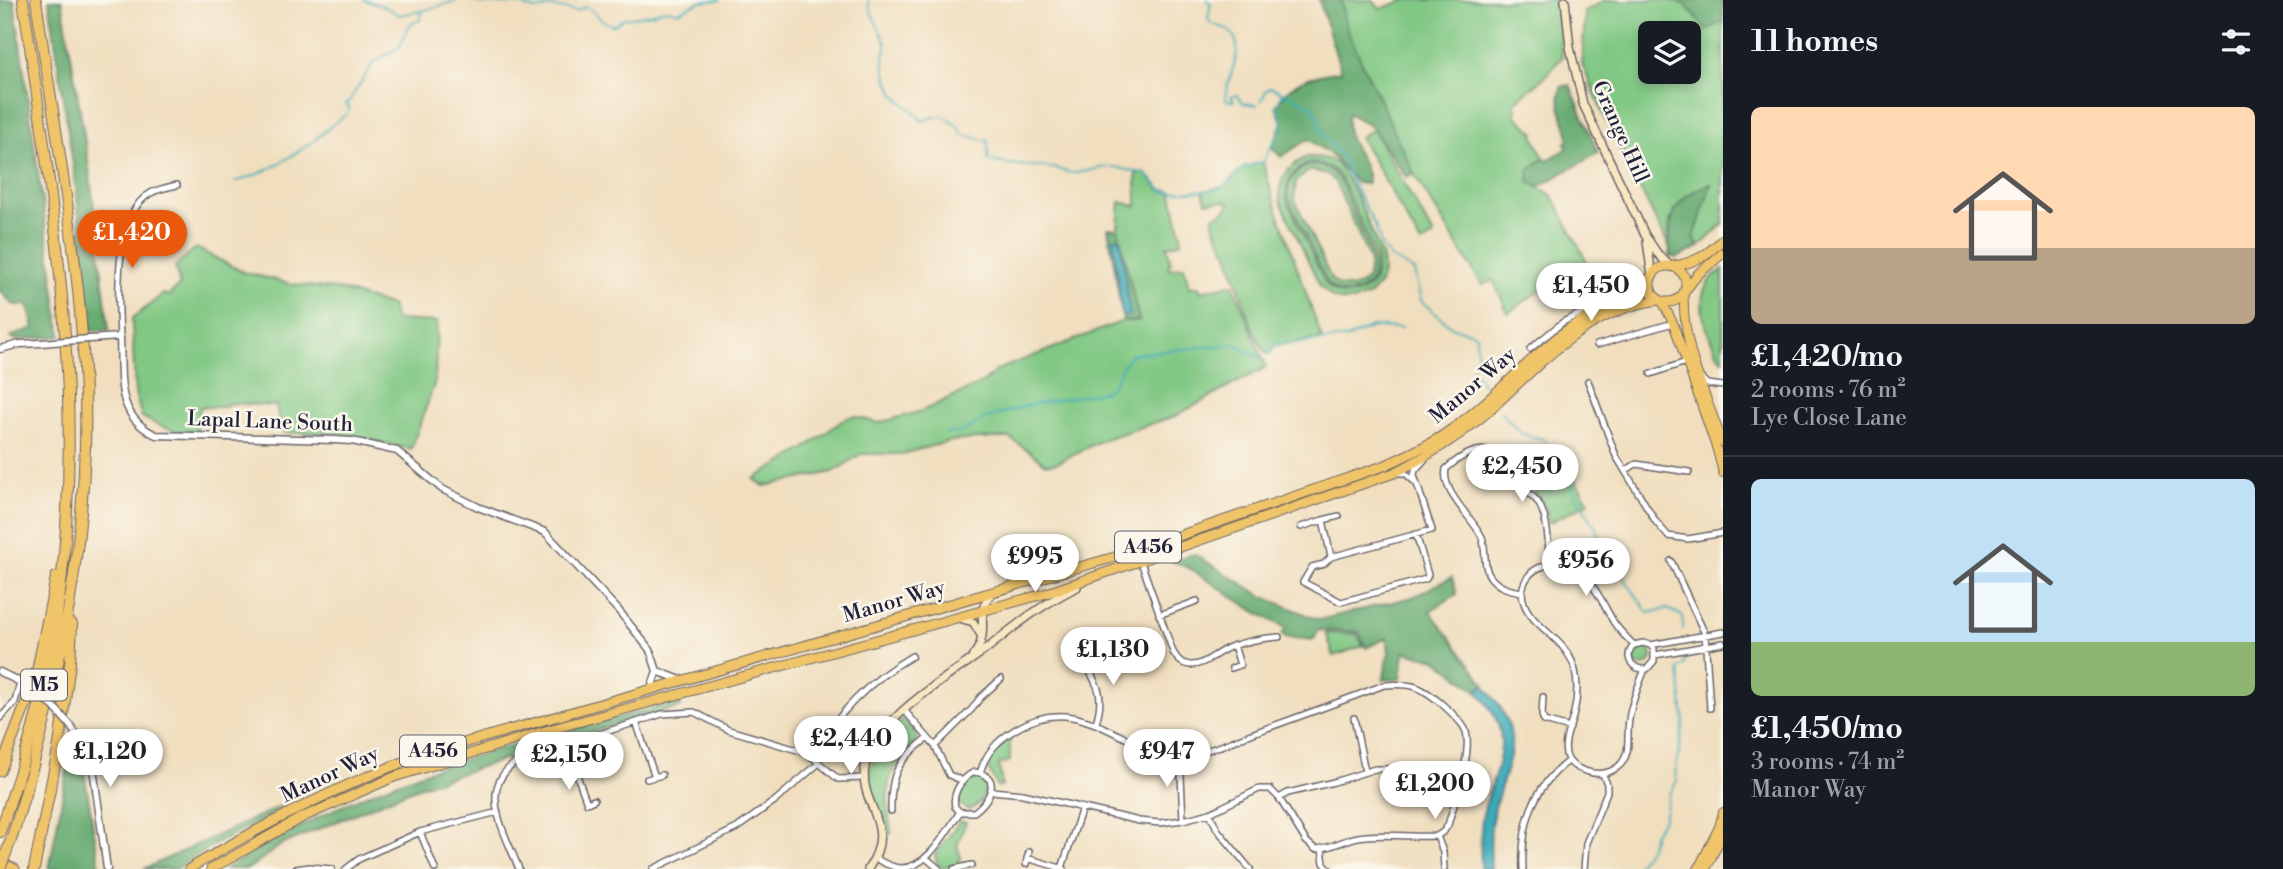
<!DOCTYPE html>
<meta charset="utf-8">
<style>
:root{--surface:#171b24;--page:#242831;--text:#f1f3f6;--muted:#9ea1a6;--line:#363941;--accent:#ea580c}
body{margin:0;font-family:"Libre Bodoni",serif;background:var(--page);color:var(--text);height:100vh;display:flex;flex-direction:column;font-size:26px;white-space:nowrap}
*{box-sizing:border-box;margin:0}
p{font-size:23px;color:var(--muted)}
.icon{flex:none;width:38px;height:38px;fill:none;stroke:currentColor;stroke-width:2;stroke-linecap:round;stroke-linejoin:round}
.map{position:relative;flex:1;overflow:hidden}
.drawer{display:flex;flex-direction:column;background:var(--surface);width:560px}
.drawer>*{flex:none}
.buttons{position:absolute;left:1638px;top:21px;display:grid;gap:14px}
.buttons a{display:grid;place-items:center;width:63px;height:63px;border-radius:10px;background:var(--surface);box-shadow:0 4px 10px #0003;font-size:35px}
.price{position:absolute;translate:-50% -60px;padding:0 16px;border-radius:24px;background:#fff;color:#222;font-size:23px;line-height:46px;filter:drop-shadow(0 2px 4px #0008)}
.price::after{content:'';position:absolute;left:50%;top:42px;width:21px;height:16px;margin-left:-10px;background:inherit;clip-path:polygon(0 0,100% 0,50% 100%)}
.price.on{background:var(--accent);color:#fff}
ul{padding:0;list-style:none}
li{display:grid;align-content:center;gap:14px;height:371px;padding:0 28px}
li+li{border-top:2px solid var(--line)}
li span{display:grid;place-items:center;height:217px;border-radius:10px;color:#555}
li>.icon{margin-inline-start:auto}
span .icon{width:126px;height:126px;fill:#fffc;stroke-width:1}
li b{font-size:30px}
h2{display:flex;justify-content:space-between;align-items:center;height:84px;padding:0 28px;font-size:30px}
main{display:flex;flex:1;min-height:0}
.map>svg:first-child{display:block}
</style>
<main>
<div class="map">
<svg width="1723" height="869" viewBox="0 0 1723 869">
<rect width="100%" height="100%" fill="#fbf7ec"/>
<filter id="ink" filterUnits="userSpaceOnUse"><feTurbulence type="fractalNoise" baseFrequency=".0143" numOctaves="2"/><feDisplacementMap in="SourceGraphic" scale="14" xChannelSelector="R" yChannelSelector="G"/><feConvolveMatrix kernelMatrix="1 2 1 2 8 2 1 2 1" color-interpolation-filters="sRGB"/></filter>
<filter id="wash" filterUnits="userSpaceOnUse"><feTurbulence type="fractalNoise" baseFrequency=".00686" numOctaves="4" result="noise"/><feDisplacementMap in="SourceGraphic" scale="28" xChannelSelector="R" yChannelSelector="G"/><feGaussianBlur stdDeviation="1.57" result="paint"/><feColorMatrix in="noise" values="0 0 0 0 0 0 0 0 0 0 0 0 0 0 0 0 0 1.4 0 .05"/><feComposite in="paint" operator="in"/></filter>
<g filter="url(#wash)">
<rect width="100%" height="100%" fill="#f0debe"/>
<path fill="#81c884" stroke="#527560" stroke-width="2" fill-rule="evenodd" d="M1341 0H1373L1380 9 1406 0H1556L1562 57 1549 73 1514 103 1517 110 1515 115 1535 133 1534 138 1544 158 1529 170 1530 182 1553 196 1588 264 1549 284 1508 313 1493 280 1482 285 1406 161 1347 30Z
M1605 0H1723V224L1699 247 1689 248 1670 219 1668 244 1606 121 1582 64 1585 16 1584 12ZM1650 33H1689V72H1650Z
M1373 129 1434 236 1421 244 1360 137Z
M1307 157C1316 157 1326 157 1334 162 1350 172 1374 238 1382 258L1383 271 1380 284 1370 295 1354 301H1343L1333 298 1320 286 1281 202C1276 181 1288 166 1307 157ZM1308 163C1322 163 1332 166 1341 178L1377 259 1374 281C1360 298 1340 301 1325 283L1287 200C1283 182 1293 171 1308 163Z
M1263 162 1272 195 1322 339 1275 345 1272 352 1267 354C1246 325 1240 285 1227 252 1222 241 1213 229 1213 217L1227 209 1230 203 1222 201 1206 202 1203 191 1225 186 1244 167Z
M1309 165C1322 166 1330 168 1339 179L1374 260 1372 280C1359 295 1341 298 1327 282L1289 199C1285 183 1295 172 1309 165ZM1310 170 1327 174 1335 181 1370 261 1368 278 1362 284 1352 288 1339 286 1331 279 1294 198 1296 181Z
M1136 173H1145L1161 190 1171 191 1182 239 1180 243 1167 246 1171 263 1168 264 1169 269 1184 266 1189 287 1199 286 1200 291 1233 284 1266 367 1175 416 1102 440 1056 463 1045 464 1040 459 1010 438H993L951 441 902 454H861L833 472 764 486 754 479 804 449 846 418 854 416 878 423 922 411 984 382 997 370 1123 321H1139L1118 229 1120 202 1137 206Z
M196 248 243 272 291 284 342 290 392 306 395 320 437 322 435 382 411 449 337 433H283L276 406 229 403 225 407H200L197 432C175 433 161 427 142 417L135 393 132 319 163 294 168 296 180 285 175 266Z
M1723 269V360L1719 357C1709 337 1692 302 1710 280 1713 276 1719 273 1723 269Z
M1566 466 1589 502 1549 523 1545 507 1532 487Z
M1326 633 1357 634 1363 646 1334 656Z
M1632 656a10 10 0 1 1 20 0a10 10 0 1 1-20 0Z
M903 719 916 733 917 741C883 774 885 789 891 834L885 835C883 820 877 807 872 793 863 765 883 737 903 719Z
M1010 738V761L999 764 1002 787 997 786 987 766 995 751Z
M973 778H981L986 789C983 799 978 807 968 810L958 803C957 792 964 784 973 778Z
M960 821 966 822 957 846 961 858 957 866 944 868 937 864 935 855Z"/>
<path fill="#68ac72" stroke="#456756" stroke-width="2" d="M0 0H14L61 336 14 340 10 337 34 328 28 305H14L0 291Z
M49 0H62L88 160 109 330 92 331 75 179Z
M1319 0H1341L1347 30 1414 174 1406 177 1373 128 1348 113C1342 146 1367 153 1368 184L1357 183 1330 154 1308 139 1281 157 1272 148 1282 122 1276 106C1292 78 1312 76 1341 71Z
M1669 0H1723V21L1707 31 1686 5Z
M1570 85 1598 153 1538 187 1530 182 1529 170 1544 158 1546 161 1568 148 1565 143 1569 141C1568 120 1555 109 1561 87Z
M1711 184 1694 238 1699 247 1677 258 1670 256C1668 221 1672 195 1711 184Z
M1108 228 1118 229 1139 321H1123Z
M1194 554 1264 597 1319 620 1413 597 1452 577 1457 594 1430 611 1485 684 1477 691 1436 659 1404 652 1401 679 1383 680 1389 652 1387 638 1366 648 1359 632 1318 630 1314 640 1285 637 1282 634 1286 628 1254 611 1189 568 1172 561Z
M679 701 681 707 613 725 418 787 281 845 248 869H225C286 831 353 798 422 773 506 744 594 725 679 701Z
M71 749 77 752 82 759 100 869H49Z
M281 806V811L214 845 176 869H144Z"/>
<path fill="#3dacb9" stroke="#30677a" stroke-width="2" d="M1113 238H1120L1130 316H1122Z
M1483 685C1533 740 1504 760 1492 820 1489 836 1491 853 1491 869H1481C1481 851 1479 832 1483 814 1495 762 1520 740 1477 691Z"/>
<g fill="none" stroke-linecap="round" stroke-linejoin="round">
<path stroke="#3dacb9" stroke-width="2" d="M364 0 386 7 399 15 422 11
M469 0 482 4H519L535 10 553 7 577 11 587 6C594 11 600 21 609 24 616 27 617 22 623 19 631 16 639 16 646 15 661 13 659 5 678 12L700 2 720 0
M868 0C868 9 880 31 885 40 889 48 883 54 884 62 884 69 888 82 892 89 899 103 913 108 922 121L938 116H944L960 128 961 134 988 141V160C1009 166 1031 165 1053 168 1061 169 1066 173 1075 173 1086 172 1097 168 1108 167 1121 166 1132 173 1145 173L1164 192 1214 190 1225 186 1244 167 1263 162 1280 130 1282 122 1276 106 1283 93
M1207 0 1211 4 1208 18 1210 23C1215 26 1221 26 1226 29 1251 43 1226 77 1225 98L1228 101H1234L1231 97 1237 95 1243 103 1257 105
M1261 101 1266 91 1271 87 1312 106 1319 120 1320 130 1343 159 1347 172 1376 228 1382 247 1391 258 1414 271 1421 301 1453 328 1471 332 1476 335 1477 355 1472 370 1484 386
M344 104 348 103 373 63 401 46C404 34 408 23 420 20L422 11 459 0
M348 104 349 111
M235 182C264 174 288 159 312 142 324 133 334 122 347 114
M1267 354 1272 352 1275 345 1349 338 1372 327 1402 328
M1501 412 1522 434 1543 439 1551 448 1574 492 1595 526 1600 541 1612 554 1619 570 1648 613 1667 609 1683 616V629
M946 433H960L986 418 1026 406 1106 391C1120 382 1120 361 1133 354L1235 344 1259 357
M1634 869 1650 847 1654 833 1664 818 1669 795 1677 781 1675 774 1684 722 1679 669 1685 664 1687 656"/>
</g>
</g>
<g filter="url(#ink)">
<g fill="none" stroke-linecap="round" stroke-linejoin="round">
<defs>
<path id="minor" d="M120 337C118 300 113 213 151 193 158 189 169 187 177 185
M1597 345 1673 323
M1530 349 1563 322 1621 293 1635 275 1650 280
M1651 374 1686 362
M1700 377 1707 384 1723 386
M1588 381 1616 456 1656 522 1668 536 1688 539 1723 533
M1625 471 1636 464 1689 472
M1397 473H1405L1415 482
M1525 489 1563 466 1566 463 1562 456
M1339 516 1323 520 1331 557 1432 530 1414 475 1415 470 1425 459
M1301 527 1323 520
M1331 557 1324 564 1312 567 1303 582 1341 602 1426 579 1428 575 1416 534
M1671 561 1705 634 1710 708
M1141 562 1173 652C1177 659 1181 664 1190 665 1204 666 1217 652 1230 647 1246 641 1262 638 1279 637
M1522 592C1510 590 1500 588 1492 579 1482 569 1487 550 1482 537 1473 518 1441 492 1446 469 1458 458 1484 440 1498 457 1504 464 1505 474 1512 481 1520 488 1530 492 1537 501 1549 518 1548 545 1550 565
M1159 615 1197 601
M1634 645C1626 637 1618 630 1613 621 1597 594 1591 569 1555 565 1544 564 1533 569 1527 578 1522 586 1521 595 1524 603 1533 629 1567 638 1575 670 1578 683 1577 700 1574 713 1571 726 1563 740 1566 754 1568 764 1577 768 1585 771 1602 777 1622 772 1627 752 1629 741 1627 730 1629 720 1631 702 1639 685 1645 669
M1634 645 1643 643 1650 645 1723 632
M1634 645C1623 658 1632 670 1647 669L1654 661V649L1650 645
M1655 655 1723 643
M1082 659C1098 685 1105 693 1096 723
M1232 668 1240 665 1234 645
M1543 697 1542 715 1544 721 1570 728
M904 710 935 746 949 775 963 781
M0 718 15 702 20 682
M1354 718 1365 771
M636 722 655 777
M566 745 587 803 594 800
M935 746 972 709 980 698 1001 679
M1180 754 1183 820
M811 756C840 712 867 682 912 656
M1386 769 1387 780
M974 772C1003 775 990 801 974 812H960L955 807C952 793 961 779 974 772Z
M980 773C986 752 998 740 1016 729 1085 687 1124 759 1188 754 1212 752 1236 739 1259 731 1301 716 1342 701 1384 685 1413 683 1421 686 1443 705 1451 712 1460 720 1465 729 1474 750 1454 803 1448 825L1444 831 1437 836C1411 838 1385 832 1358 837 1343 840 1330 849 1315 849L1306 841 1279 798
M647 779 662 775
M992 791 1023 794 1139 821 1160 823 1183 820 1210 813 1259 789H1270L1279 798 1288 793 1334 782 1375 769H1404
M891 811C890 773 898 760 928 738
M1210 813 1217 829 1250 869
M420 832 435 869
M1437 836 1443 852 1444 869
M1322 849 1324 863 1329 869
M874 858C882 862 892 868 900 868 928 869 946 831 960 812
M926 858 939 869
M1027 858 1064 869
M1026 864 1029 852
M1062 868 1082 808
M295 869 310 867 332 869
M346 869 359 859 420 832 498 812
M519 869C504 830 473 783 524 758L662 714 694 712 729 730 801 751 811 756 838 779 865 778
M653 869 737 828 776 800 818 764
M954 869 972 865
M1523 869C1521 824 1532 789 1568 761
M1584 869 1586 843 1607 792V784L1603 775"/>
<path id="tertiary" d="M89 339 120 337C122 376 114 416 156 435L334 440 352 441 397 451 442 489 478 507 545 532 619 611 650 650 657 671 651 689
M0 349 20 344 41 343
M657 671 681 680
M0 672 24 684
M70 725 84 748 94 775 107 869"/>
<path id="secondary" d="M1565 0 1570 47 1583 104 1645 235 1657 253 1670 266
M1647 242 1652 276
M959 618 973 622 981 635
M973 656C993 631 972 614 992 593
M868 869C899 824 858 805 865 767 875 717 951 676 989 647 1017 624 1044 603 1077 587"/>
<path id="primary" d="M1684 292C1681 344 1706 395 1723 443
M1662 301 1673 323 1717 450 1723 473
M1698 869 1719 827 1723 812
M1706 869 1723 834"/>
<path id="trunk" d="M1650 284a18 18 0 1 1 36 0a18 18 0 1 1-36 0Z
M1673 266C1695 263 1709 254 1723 239
M1687 288 1698 274 1723 253
M0 862 15 869
M189 869C264 824 342 783 425 754L1129 553 1386 465C1409 454 1432 444 1452 429 1495 399 1528 358 1570 328 1596 309 1630 302 1651 277
M211 869 301 818 394 777 538 733 1047 593 1394 473C1430 455 1462 435 1492 408 1541 363 1589 308 1660 300"/>
<path id="motorway" d="M0 771 35 681 56 577
M0 832C23 764 46 694 56 622 88 410 54 210 23 0
M12 837C52 709 81 581 85 447 89 298 57 147 36 0
M34 869 59 745 70 663 72 624"/>
</defs>
<use href="#minor" stroke="#6a6469" stroke-width="8"/>
<use href="#tertiary" stroke="#6a6469" stroke-width="9"/>
<use href="#secondary" stroke="#6a6469" stroke-width="10"/>
<use href="#primary" stroke="#6a6469" stroke-width="10"/>
<use href="#trunk" stroke="#6a6469" stroke-width="11"/>
<use href="#motorway" stroke="#6a6469" stroke-width="12"/>
<use href="#minor" stroke="#fff" stroke-width="5"/>
<use href="#tertiary" stroke="#fff" stroke-width="6"/>
<use href="#secondary" stroke="#f9e7c3" stroke-width="7"/>
<use href="#primary" stroke="#f0c469" stroke-width="8"/>
<use href="#trunk" stroke="#f0c469" stroke-width="9"/>
<use href="#motorway" stroke="#f0c469" stroke-width="10"/>
<defs>
<path id="tertiary-bridge" d="M41 343 89 339
M24 684 53 706 70 725"/>
<path id="motorway-bridge" d="M0 869 12 837"/>
</defs>
<use href="#tertiary-bridge" stroke="#6a6469" stroke-width="9" stroke-linecap="butt"/>
<use href="#motorway-bridge" stroke="#6a6469" stroke-width="12" stroke-linecap="butt"/>
<use href="#tertiary-bridge" stroke="#fff" stroke-width="6"/>
<use href="#motorway-bridge" stroke="#f0c469" stroke-width="10"/>
</g>
</g>
<g text-anchor="middle" dominant-baseline="central" stroke-width="5" stroke-linejoin="round" paint-order="stroke">
<g fill="#fbf7ec" stroke="#636270" stroke-width="2">
<rect x="1115" y="531.5" width="66" height="31" rx="5"/>
<rect x="21" y="669.5" width="46" height="31" rx="5"/>
<rect x="400" y="735.5" width="66" height="31" rx="5"/>
</g>
<g font-size="19" font-weight="bold" fill="#22223b">
<text x="1148" y="547">A456</text>
<text x="44" y="685">M5</text>
<text x="433" y="751">A456</text>
</g>
<g font-size="21" fill="#22223b" stroke="#fbf7ec">
<text transform="translate(1620 132) rotate(66)">Grange Hill</text>
<text transform="translate(1473 386) rotate(-40)">Manor Way</text>
<text transform="translate(270 422) rotate(2)">Lapal Lane South</text>
<text transform="translate(894 602) rotate(-16)">Manor Way</text>
<text transform="translate(330 775) rotate(-25)">Manor Way</text>
</g>
</g>
</svg>
<div class="buttons">
<a><svg class="icon" aria-label="layers" viewBox="0 0 24 24"><path d="M12 4l9 5-9 5-9-5zM3 14l9 5 9-5"/></svg></a>
</div>
<b class="price on" style="left:132px;top:270px">£1,420</b>
<b class="price" style="left:1591px;top:323px">£1,450</b>
<b class="price" style="left:1522px;top:504px">£2,450</b>
<b class="price" style="left:1035px;top:594px">£995</b>
<b class="price" style="left:1586px;top:598px">£956</b>
<b class="price" style="left:1113px;top:687px">£1,130</b>
<b class="price" style="left:851px;top:776px">£2,440</b>
<b class="price" style="left:110px;top:789px">£1,120</b>
<b class="price" style="left:1167px;top:789px">£947</b>
<b class="price" style="left:569px;top:792px">£2,150</b>
<b class="price" style="left:1435px;top:821px">£1,200</b>
</div>
<section class="drawer">
<h2>11 homes<svg class="icon" aria-label="filters" viewBox="0 0 24 24"><path d="M4 7h16M4 17h16"/><circle cx="9" cy="7" r="2"/><circle cx="15" cy="17" r="2"/></svg></h2>
<ul>
<li><span style="background:linear-gradient(#ffd9b3 65%,#b9a48a 0)"><svg class="icon" aria-label="home" viewBox="0 0 24 24"><path d="M3 11l9-7 9 7M6 9v11h12V9"/></svg></span><div><b>£1,420/mo</b><p>2 rooms · 76 m²</p><p>Lye Close Lane</p></div></li>
<li><span style="background:linear-gradient(#bfe0f5 75%,#8fb573 0)"><svg class="icon" aria-label="home" viewBox="0 0 24 24"><path d="M3 11l9-7 9 7M6 9v11h12V9"/></svg></span><div><b>£1,450/mo</b><p>3 rooms · 74 m²</p><p>Manor Way</p></div></li>
</ul>
</section>
</main>
